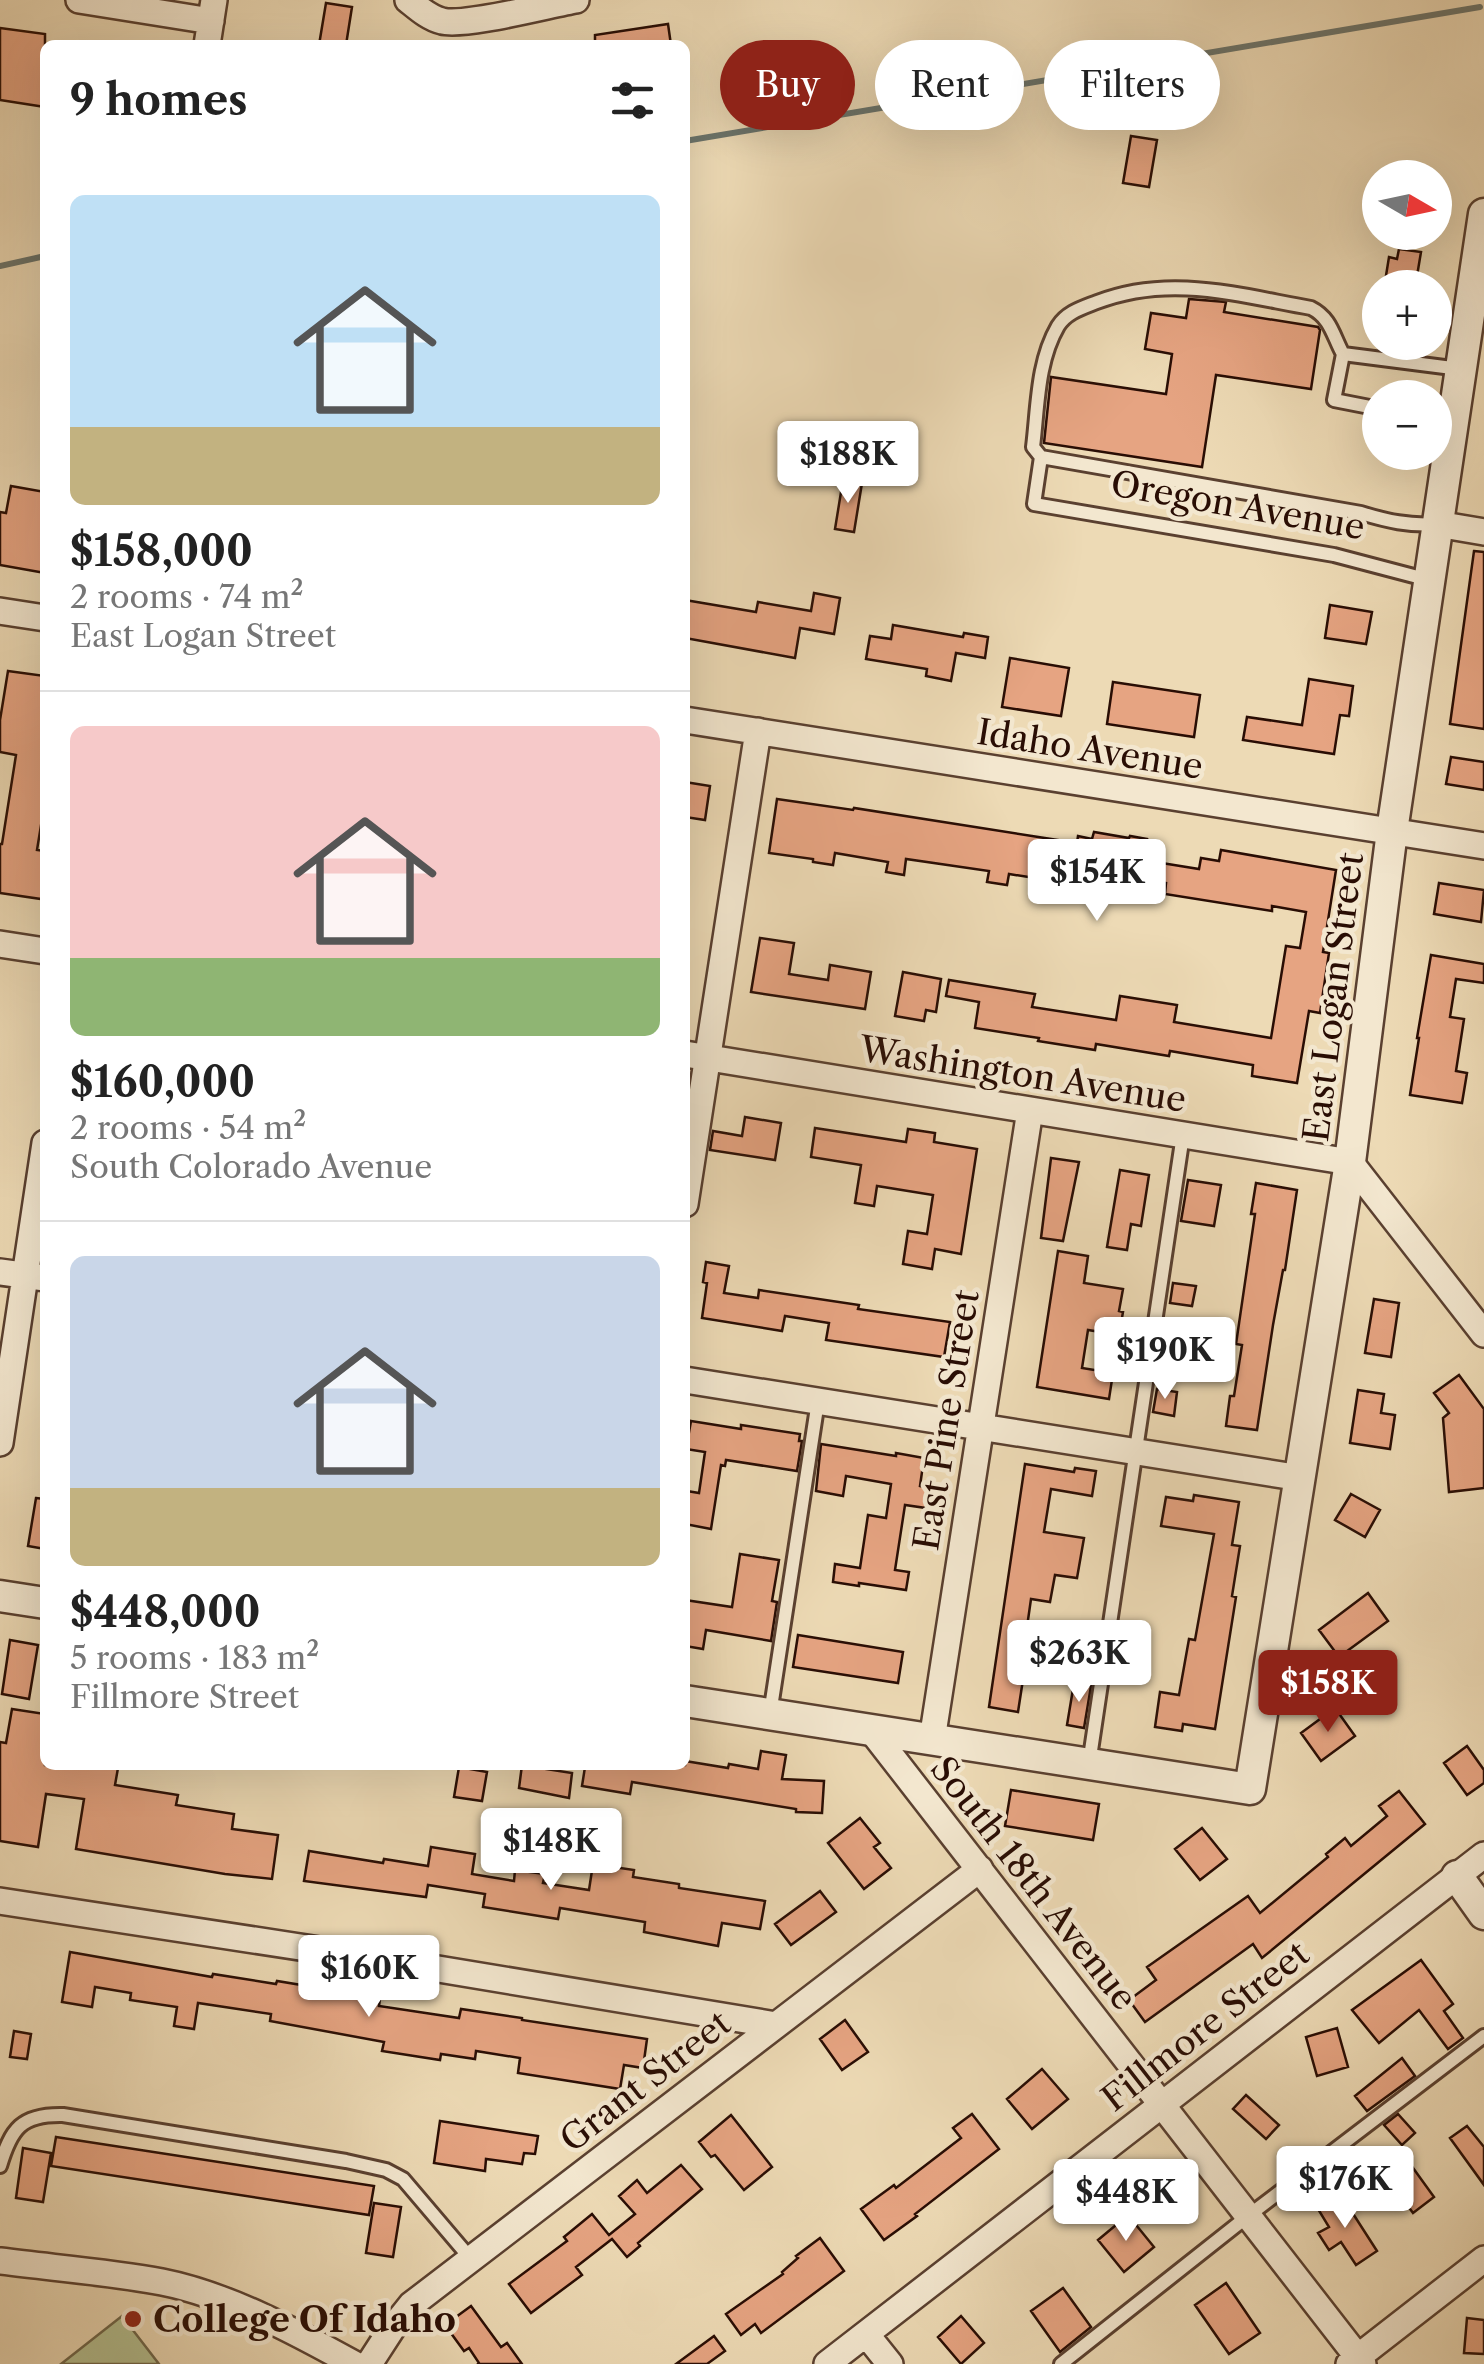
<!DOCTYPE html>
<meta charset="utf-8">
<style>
:root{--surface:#fff;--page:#f2f2f2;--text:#222;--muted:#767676;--line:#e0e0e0;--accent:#8f2418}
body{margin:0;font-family:"Libre Caslon Text",serif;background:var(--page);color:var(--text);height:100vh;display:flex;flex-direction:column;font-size:38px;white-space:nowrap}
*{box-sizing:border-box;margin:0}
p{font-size:32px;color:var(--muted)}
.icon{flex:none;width:55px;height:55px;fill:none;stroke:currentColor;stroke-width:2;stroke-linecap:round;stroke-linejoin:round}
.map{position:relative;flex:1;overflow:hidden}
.side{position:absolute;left:40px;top:40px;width:650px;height:1730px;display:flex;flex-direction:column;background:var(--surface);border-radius:15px;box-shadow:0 10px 40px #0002}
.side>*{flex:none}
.top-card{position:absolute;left:720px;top:40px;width:612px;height:90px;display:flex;gap:20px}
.needle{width:65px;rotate:99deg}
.buttons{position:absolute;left:1362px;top:160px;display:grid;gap:20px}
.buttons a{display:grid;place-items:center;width:90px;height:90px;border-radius:50%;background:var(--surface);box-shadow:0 10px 40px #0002;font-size:50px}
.price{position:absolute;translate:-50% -85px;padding:0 22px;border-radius:10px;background:#fff;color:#222;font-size:32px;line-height:65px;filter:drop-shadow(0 2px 5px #0008)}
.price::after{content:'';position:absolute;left:50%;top:60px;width:30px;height:22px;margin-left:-15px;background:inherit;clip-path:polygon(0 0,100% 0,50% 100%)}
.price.on{background:var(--accent);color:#fff}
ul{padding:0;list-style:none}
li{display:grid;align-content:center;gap:20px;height:530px;padding:0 30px}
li+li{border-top:2px solid var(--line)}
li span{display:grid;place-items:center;height:310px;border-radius:15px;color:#555}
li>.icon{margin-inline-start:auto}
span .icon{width:180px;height:180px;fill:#fffc;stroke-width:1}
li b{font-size:42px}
h2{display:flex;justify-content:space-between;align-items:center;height:120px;padding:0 30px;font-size:42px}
.chip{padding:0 35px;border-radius:45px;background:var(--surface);box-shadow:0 10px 40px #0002;font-size:35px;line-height:90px}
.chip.on{background:var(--accent);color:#fff}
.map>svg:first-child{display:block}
</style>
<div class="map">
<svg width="1484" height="2364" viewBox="0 0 1484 2364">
<rect width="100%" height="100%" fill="#eddab5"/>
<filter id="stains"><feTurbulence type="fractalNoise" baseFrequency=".002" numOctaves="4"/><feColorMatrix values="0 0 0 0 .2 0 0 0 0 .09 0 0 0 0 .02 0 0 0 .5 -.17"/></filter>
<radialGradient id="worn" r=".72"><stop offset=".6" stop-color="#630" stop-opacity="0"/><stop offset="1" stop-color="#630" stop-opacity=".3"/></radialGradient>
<path fill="#b4c091" stroke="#6e664a" stroke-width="2.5" d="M122 2316 159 2364H61Z"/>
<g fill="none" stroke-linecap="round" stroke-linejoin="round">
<path stroke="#6c756c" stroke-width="6" d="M685 141 1480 7
M0 266 45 256"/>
</g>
<path fill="#e6a482" stroke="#290d04" stroke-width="2.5" d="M326 3 352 7 346 45H319Z
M668 24 671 45H595V35Z
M0 28 45 34V107L0 100Z
M1131 136 1157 140 1149 187 1123 183Z
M1399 249 1421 252 1415 288H1384L1389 257 1397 259Z
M1189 299 1226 302 1224 312 1318 327 1320 330 1311 389 1216 375 1202 467 1044 443 1051 377 1166 394 1172 354 1145 349 1151 313 1186 318Z
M843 480 862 483 854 532 835 529Z
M11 486 45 492V573L0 565V512L6 513Z
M1474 551 1484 552V729L1450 724Z
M814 593 840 598 834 634 800 628 795 658 685 638V600L756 612 758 602 811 611Z
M1330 605 1372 612 1366 644 1325 638Z
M893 625 963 637 964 633 988 637 985 658 956 653 951 681 926 676 927 669 866 659 870 636 891 639Z
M1010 658 1069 668 1061 716 1002 707Z
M8 671 45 676V801L37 850 45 851V871L41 899 0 893V844H2L16 755 0 752V720Z
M1309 679 1353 686 1349 716 1340 715 1334 754 1243 740 1247 717 1302 725Z
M1113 682 1200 695 1194 737 1107 724Z
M1451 757 1484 762V790L1446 784Z
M685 782 710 786 705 820 685 817Z
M777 799 853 810 854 808 1077 843 1078 836 1092 839 1094 832 1129 838 1130 836 1147 839 1143 860 1199 869 1201 858 1219 861 1221 850 1336 870 1323 952 1329 953 1320 1013 1309 1011 1297 1083 1252 1076 1253 1065 1170 1051 1169 1056 1096 1044 1095 1050 1038 1041 1039 1038 975 1028 979 1002 946 996 949 980 1035 994 1032 1007 1116 1020 1120 996 1177 1005 1174 1022 1271 1038 1286 946 1300 948 1306 912 1272 906V911L1165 894 1166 883 1112 873 1110 886 1089 882 1092 864 1057 858 1054 881 1009 874 1007 885 987 882 989 871 906 859 904 875 886 872 888 862 835 853 833 865 813 862V859L769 853Z
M1439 883 1484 890 1481 922 1434 914Z
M760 938 794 943 789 974 828 980 830 965 871 972 865 1009 751 992Z
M1431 955 1484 964V983L1456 979 1450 1017 1464 1019 1456 1071 1467 1073 1462 1103 1410 1095 1419 1038H1417Z
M903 972 941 979 936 1012 926 1010 924 1021 895 1016Z
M745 1117 781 1123 775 1160 710 1150 713 1131 742 1136Z
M815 1128 906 1142 908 1129 935 1133 934 1142 977 1149 961 1254 935 1249 932 1269 903 1264 908 1231 927 1234 933 1195 877 1186 874 1206 855 1203 861 1165 811 1157Z
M1051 1158 1079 1162 1063 1241 1041 1238Z
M1120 1170 1149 1175 1141 1226 1131 1224 1127 1250 1107 1247Z
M1188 1180 1221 1185 1214 1226 1181 1221Z
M1256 1183 1297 1190 1285 1270H1283L1273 1325 1257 1430 1226 1426 1230 1396H1234L1242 1345 1236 1344 1255 1214H1251Z
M1058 1251 1088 1256 1084 1283 1123 1289 1119 1311 1123 1312 1119 1335 1088 1330 1082 1368 1113 1373 1109 1399 1037 1387Z
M706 1262 729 1266 724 1293 758 1298 759 1290 859 1305 858 1309 950 1322 944 1357 826 1340 829 1323 785 1316 782 1331 702 1318 707 1283 703 1282Z
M1173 1283 1196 1286 1192 1306 1170 1303Z
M1374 1299 1399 1303 1391 1357 1365 1353Z
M1459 1375 1484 1409V1488L1449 1492 1443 1418 1449 1413 1434 1393Z
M1157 1389 1177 1392 1174 1416 1153 1412Z
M1358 1390 1384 1394 1381 1413 1395 1415 1390 1449 1350 1443Z
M691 1421 741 1429V1425L800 1434 799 1441H802L797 1471 726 1460 725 1466 721 1465 711 1529 685 1524 687 1491 699 1493 705 1452 686 1449Z
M821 1444 896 1456V1453L924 1458 920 1486 929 1488 926 1508 905 1505 895 1570 909 1572 906 1590 859 1583V1586L833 1582 835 1564 860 1568 868 1515 886 1518 891 1484 846 1476 843 1496 816 1491Z
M1025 1464 1074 1472 1075 1468 1096 1471 1092 1496 1051 1489 1044 1532 1084 1538 1077 1578 1055 1575 1050 1602 1031 1599 1025 1641 1075 1649 1072 1667 1026 1660 1018 1712 989 1707Z
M1351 1494 1380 1510 1365 1537 1335 1520Z
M1194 1495 1239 1502 1232 1545 1240 1546 1232 1596 1236 1597 1215 1729 1183 1724 1182 1731 1155 1727 1160 1692 1179 1695 1189 1639 1195 1640 1214 1534 1161 1526 1166 1497 1193 1501Z
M36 1498 45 1499V1549L28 1546Z
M740 1554 779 1560 772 1601 777 1602 771 1641 706 1630 703 1649 685 1646V1600L732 1607Z
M1368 1593 1388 1621 1339 1657 1319 1630Z
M798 1635 903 1652 898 1683 793 1667Z
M10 1640 38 1645 29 1699 2 1694Z
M1074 1683 1091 1686 1084 1728 1067 1725Z
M1335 1708 1355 1736 1321 1761 1301 1733Z
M12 1709 45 1714V1765H97L118 1768 115 1785 178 1795 176 1805 234 1814 232 1829 278 1835 272 1879 225 1874 76 1849 84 1799 46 1794 38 1847 0 1841V1742L6 1743Z
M1467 1746 1484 1770V1783L1467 1795 1444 1763Z
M761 1751 786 1755 782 1779 824 1781 822 1813 796 1812V1809L632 1782 630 1794 582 1786 585 1767 596 1768 597 1765H685V1761L728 1768 729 1764 758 1769Z
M522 1765H547L546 1769 572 1773 569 1798 519 1788Z
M459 1767 487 1772 482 1801 454 1797Z
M1011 1790 1099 1804 1093 1840 1005 1826Z
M1399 1791 1425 1824 1262 1958 1253 1944 1145 2022 1129 2000 1156 1980 1147 1967 1248 1896 1260 1913 1328 1857 1326 1854 1345 1838 1351 1846 1387 1816 1379 1806Z
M860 1818 880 1843 874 1847 891 1868 864 1889 828 1843Z
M1202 1828 1227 1859 1200 1880 1175 1849Z
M431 1847 475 1854 472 1874 514 1881 515 1870 545 1874 543 1883 589 1890 593 1864 634 1870 633 1877 679 1884V1888L765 1901 760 1929 722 1923 718 1946 644 1932 645 1922 560 1908 558 1919 483 1907 485 1894 428 1885 426 1897 304 1881 309 1851 383 1863 384 1859 428 1866Z
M820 1891 836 1912 791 1945 775 1924Z
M70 1952 212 1977 213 1974 276 1984 277 1981 380 1998 379 2006 459 2018 461 2009 522 2018V2020L647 2039 643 2068 624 2065 620 2089 563 2080 518 2073 520 2058 476 2051 475 2059 441 2054 440 2060 382 2051 384 2042 270 2021 271 2014 198 2003 194 2029 174 2026 177 2007 130 2000 131 1993 95 1987 92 2007 62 2002Z
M1421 1960 1453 2004 1444 2011 1463 2038 1448 2049 1419 2010 1379 2043 1352 2010Z
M845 2020 868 2052 842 2070 820 2039Z
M1337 2028 1348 2067 1317 2076 1306 2037Z
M14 2031 31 2034 27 2059 10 2057Z
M1402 2058 1415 2076 1367 2111 1355 2096Z
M1042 2069 1068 2099 1032 2129 1007 2099Z
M1246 2095 1279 2125 1266 2139 1233 2109Z
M972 2114 999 2149 915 2214 917 2216 884 2240 861 2209 894 2185 896 2188 961 2138 953 2128Z
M1398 2114 1415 2133 1402 2145 1384 2125Z
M731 2115 772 2167 744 2190 715 2155 711 2157 699 2142Z
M440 2121 538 2136 535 2154 524 2153 522 2164 486 2159 485 2171 434 2163Z
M1467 2126 1484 2147V2185L1450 2138Z
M56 2137 374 2186 369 2215 51 2166Z
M23 2148 51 2153 43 2202 16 2198Z
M1408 2161 1434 2197 1413 2213 1386 2176Z
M681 2165 702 2189 638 2243 640 2246 627 2257 612 2239 576 2267 582 2275 531 2313 509 2284 567 2241 564 2237 592 2214 609 2235 635 2214 619 2196 637 2180 647 2193Z
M1341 2195 1377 2251 1356 2265 1341 2242 1329 2250 1318 2233 1329 2227 1318 2209Z
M374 2203 401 2207 393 2257 366 2253Z
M1128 2215 1154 2247 1124 2272 1098 2240Z
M820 2238 844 2271 761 2333 755 2324 741 2335 726 2314 783 2274 782 2272 798 2258 796 2256Z
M1226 2283 1260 2333 1229 2354 1195 2305Z
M1063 2288 1091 2327 1060 2352 1031 2311Z
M471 2306 501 2347 507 2343 522 2364H478L479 2363 469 2348 464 2351 445 2325Z
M961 2316 984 2343 961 2364 938 2337Z
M1467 2318 1484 2320V2354L1464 2353Z
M714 2336 725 2351 707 2364H676Z"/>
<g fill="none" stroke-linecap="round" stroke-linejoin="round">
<defs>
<path id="service" d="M1343 354 1334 400 1380 409
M1041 457 1033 447C1038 407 1037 362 1058 326 1067 312 1082 308 1097 302 1170 274 1237 295 1311 308 1331 318 1333 336 1343 354L1460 369
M1429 580 1334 555 1034 504 1041 457 1361 513C1387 521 1409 526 1437 524
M770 1714 818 1401
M1089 1764 1183 1135
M0 2166C11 2129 21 2114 63 2115L346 2161 386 2170 403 2179 471 2259
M1061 2364 1248 2216 1484 2036"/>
<path id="minor" d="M79 0 211 21
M408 0C418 8 429 18 442 21 464 27 548 5 576 0
M207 45 214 0
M1437 524 1484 532
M0 611 45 618
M685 720 1484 846
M0 944 45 951
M685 1054 1350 1162 1484 1334
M685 1204 758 731
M0 1272 45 1278
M685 1380 1301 1478
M0 1443 45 1143
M871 1730 1363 2364
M932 1740 1030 1110
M0 1901 378 1959 776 2025
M0 2261C54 2268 109 2272 162 2282 228 2295 296 2332 354 2364
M866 2334 890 2364
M369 2364 391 2330 411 2305 980 1869
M827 2364 1484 1855
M1349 2364 1484 2259"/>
<path id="tertiary" d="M0 1596 45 1603
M685 1701 1250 1789 1350 1162 1392 831 1484 214
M1457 1876 1484 1914"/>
</defs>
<use href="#service" stroke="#5a4030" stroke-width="18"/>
<use href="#minor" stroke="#5a4030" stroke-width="30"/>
<use href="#tertiary" stroke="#5a4030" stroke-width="35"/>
<use href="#service" stroke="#f3e7cf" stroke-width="12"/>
<use href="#minor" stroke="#f3e7cf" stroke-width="25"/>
<use href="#tertiary" stroke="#f3e7cf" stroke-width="30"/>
</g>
<circle fill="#8f2418" stroke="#f3e7cf" stroke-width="4" cx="133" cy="2319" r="10"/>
<g text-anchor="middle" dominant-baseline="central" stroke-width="9" stroke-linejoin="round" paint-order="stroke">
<g font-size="35" fill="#290d04" stroke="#f3e7cf">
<text transform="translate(1238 505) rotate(10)">Oregon Avenue</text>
<text transform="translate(1090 749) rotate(9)">Idaho Avenue</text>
<text transform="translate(1333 997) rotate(-83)">East Logan Street</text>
<text transform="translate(1023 1074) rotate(9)">Washington Avenue</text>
<text transform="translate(946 1420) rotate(-81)">East Pine Street</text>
<text transform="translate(1034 1883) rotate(52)">South 18th Avenue</text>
<text transform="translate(1205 2026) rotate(-38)">Fillmore Street</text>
<text transform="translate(645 2081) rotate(-38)">Grant Street</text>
</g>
<g font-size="35" font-weight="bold" fill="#290d04" stroke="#f3e7cf" text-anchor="start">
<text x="153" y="2319">College Of Idaho</text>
</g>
</g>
<rect width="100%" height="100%" filter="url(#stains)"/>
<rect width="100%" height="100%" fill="url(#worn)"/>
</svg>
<div class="buttons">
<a><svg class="needle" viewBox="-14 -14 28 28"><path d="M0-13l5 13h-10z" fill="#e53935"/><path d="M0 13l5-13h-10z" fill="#767676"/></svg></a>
<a>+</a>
<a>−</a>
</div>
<b class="price" style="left:848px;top:506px">$188K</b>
<b class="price" style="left:1097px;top:924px">$154K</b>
<b class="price" style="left:1165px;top:1402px">$190K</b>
<b class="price" style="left:1079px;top:1705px">$263K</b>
<b class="price on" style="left:1328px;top:1735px">$158K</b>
<b class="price" style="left:551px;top:1893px">$148K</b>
<b class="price" style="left:369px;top:2020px">$160K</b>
<b class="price" style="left:1345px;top:2231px">$176K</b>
<b class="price" style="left:1126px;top:2244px">$448K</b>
<div class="top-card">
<a class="chip on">Buy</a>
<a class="chip">Rent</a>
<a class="chip">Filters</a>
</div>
<section class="side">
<h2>9 homes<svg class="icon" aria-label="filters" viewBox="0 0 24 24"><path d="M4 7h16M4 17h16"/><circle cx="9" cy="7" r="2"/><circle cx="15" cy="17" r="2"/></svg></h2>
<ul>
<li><span style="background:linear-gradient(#bfe0f5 75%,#c2b280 0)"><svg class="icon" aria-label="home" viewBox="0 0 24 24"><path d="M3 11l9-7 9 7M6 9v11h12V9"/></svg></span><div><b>$158,000</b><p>2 rooms · 74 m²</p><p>East Logan Street</p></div></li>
<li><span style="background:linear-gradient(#f6c9c9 75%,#8fb573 0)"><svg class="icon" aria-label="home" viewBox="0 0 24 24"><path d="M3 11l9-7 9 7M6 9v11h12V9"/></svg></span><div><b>$160,000</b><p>2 rooms · 54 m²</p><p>South Colorado Avenue</p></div></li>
<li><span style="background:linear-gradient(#c9d6e8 75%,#c2b280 0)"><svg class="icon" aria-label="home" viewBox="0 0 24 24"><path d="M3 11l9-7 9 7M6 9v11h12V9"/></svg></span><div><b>$448,000</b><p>5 rooms · 183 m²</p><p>Fillmore Street</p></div></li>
</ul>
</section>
</div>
